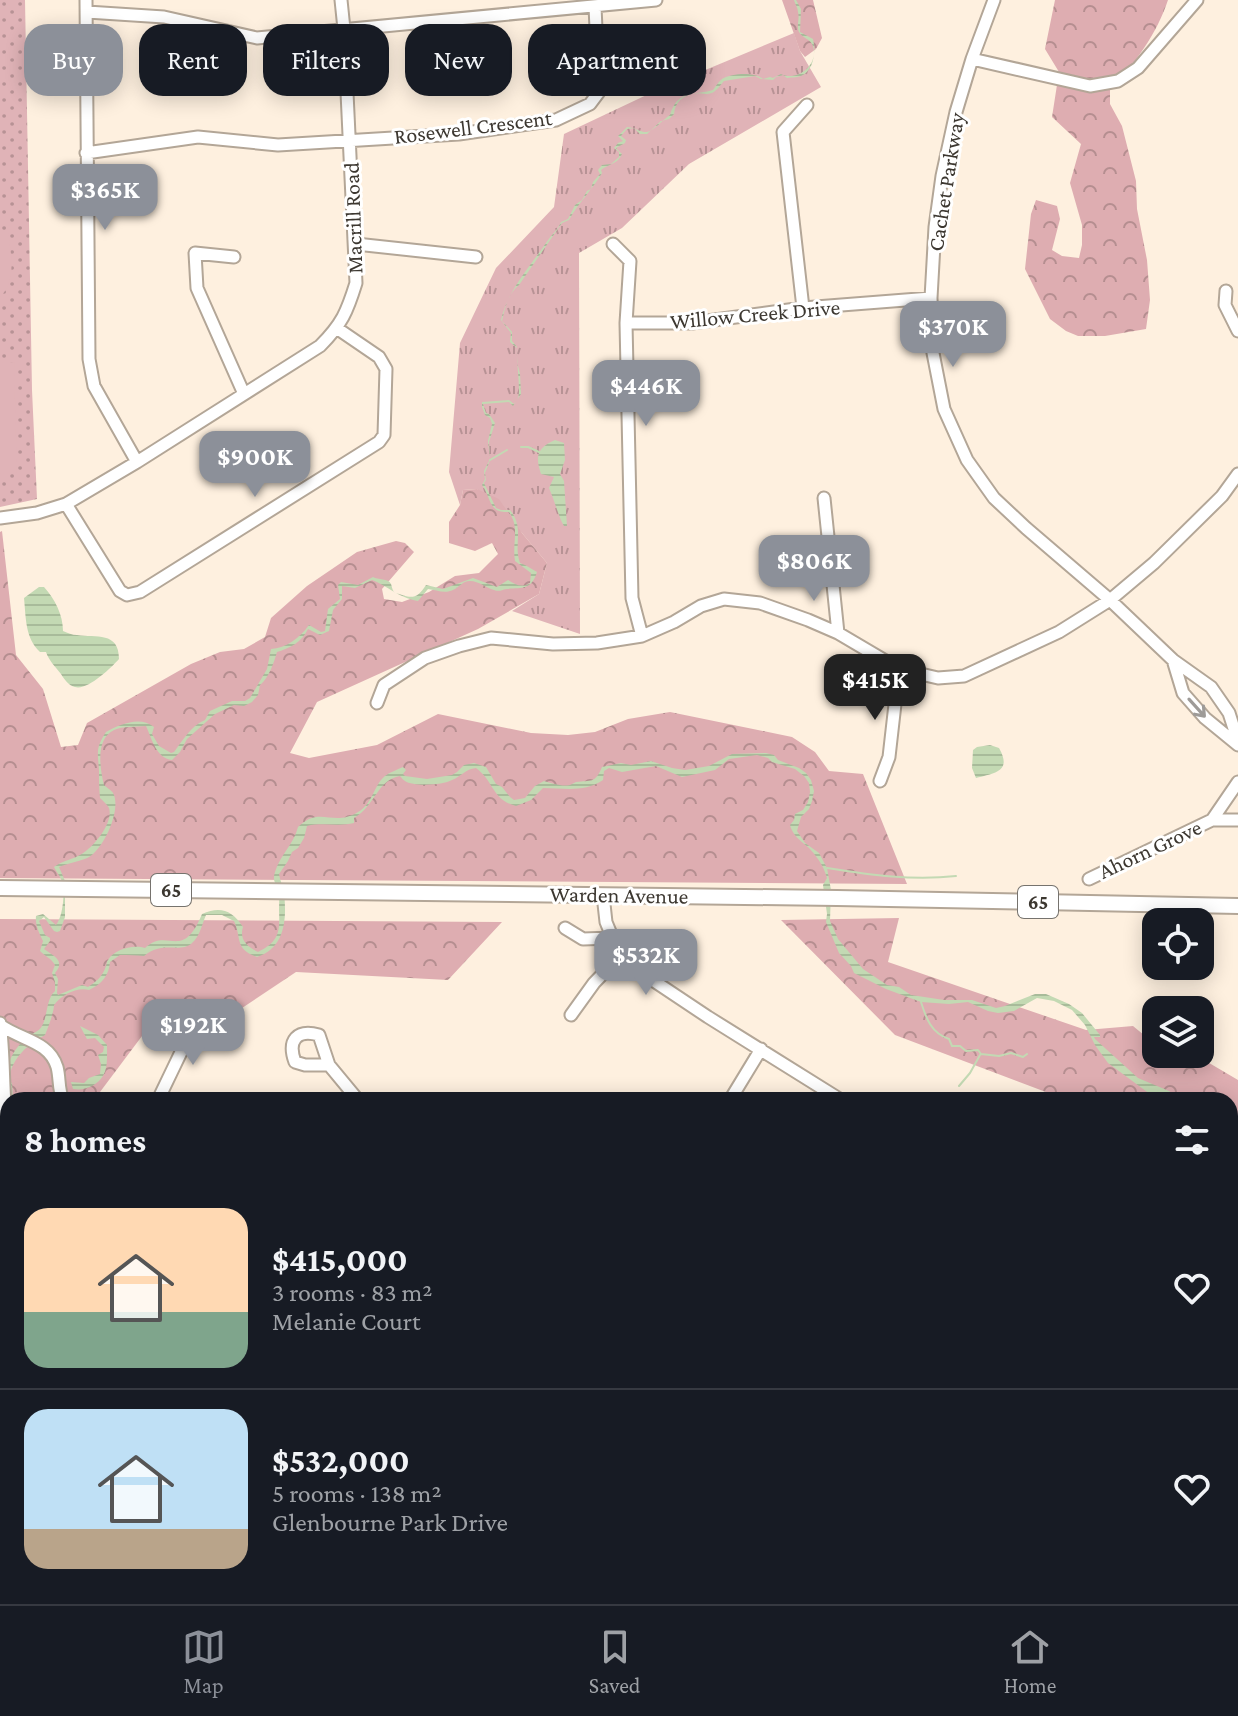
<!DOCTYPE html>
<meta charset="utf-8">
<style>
:root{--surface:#171b24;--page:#20242c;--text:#f1f3f6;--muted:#9ea1a6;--line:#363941;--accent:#8c9099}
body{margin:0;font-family:"Crimson Pro",serif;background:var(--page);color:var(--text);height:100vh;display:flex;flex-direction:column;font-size:30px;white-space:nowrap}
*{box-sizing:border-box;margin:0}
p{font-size:26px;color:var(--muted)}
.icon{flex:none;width:44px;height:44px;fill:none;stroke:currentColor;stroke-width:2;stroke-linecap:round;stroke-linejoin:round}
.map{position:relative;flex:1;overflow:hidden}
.drawer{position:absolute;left:0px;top:1092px;width:1238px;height:512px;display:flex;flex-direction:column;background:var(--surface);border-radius:24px 24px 0 0;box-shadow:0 4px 20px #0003}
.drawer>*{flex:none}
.top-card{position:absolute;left:24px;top:24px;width:800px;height:72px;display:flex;gap:16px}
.fabs{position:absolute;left:1142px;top:908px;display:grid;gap:16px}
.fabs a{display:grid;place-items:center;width:72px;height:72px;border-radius:16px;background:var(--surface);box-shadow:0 4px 20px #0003;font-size:40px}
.price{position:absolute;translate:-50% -68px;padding:0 18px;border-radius:16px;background:var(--accent);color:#fff;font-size:26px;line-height:52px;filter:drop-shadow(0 2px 4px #0008)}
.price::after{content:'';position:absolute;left:50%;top:48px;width:24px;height:18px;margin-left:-12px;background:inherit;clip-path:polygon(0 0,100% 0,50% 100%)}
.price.selected{background:#222;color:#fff}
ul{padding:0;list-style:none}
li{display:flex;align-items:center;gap:24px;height:200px;padding:0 24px}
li+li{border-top:2px solid var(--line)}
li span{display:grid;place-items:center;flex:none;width:224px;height:160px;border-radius:24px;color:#555}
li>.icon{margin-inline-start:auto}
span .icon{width:96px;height:96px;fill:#fffc;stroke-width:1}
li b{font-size:34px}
h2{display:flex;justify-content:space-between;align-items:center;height:96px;padding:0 24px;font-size:34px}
.chip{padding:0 28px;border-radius:24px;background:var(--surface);box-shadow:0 4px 20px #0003;font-size:28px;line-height:72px}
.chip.selected{background:var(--accent);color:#fff}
.tabs{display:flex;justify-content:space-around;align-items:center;height:112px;border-top:2px solid var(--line);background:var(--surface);font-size:22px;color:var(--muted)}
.tabs a{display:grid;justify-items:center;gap:4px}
.tabs .selected{color:var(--accent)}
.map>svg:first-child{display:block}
</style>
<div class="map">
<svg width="1238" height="1604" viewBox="0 0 1238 1604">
<defs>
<pattern id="grass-tufts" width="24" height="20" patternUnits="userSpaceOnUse" patternTransform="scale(2)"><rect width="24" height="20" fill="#e0b3b7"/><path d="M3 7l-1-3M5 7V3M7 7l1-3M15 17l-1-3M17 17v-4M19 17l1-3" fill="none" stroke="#b79295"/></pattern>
<pattern id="forest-crowns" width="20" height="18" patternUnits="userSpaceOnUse" patternTransform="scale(2)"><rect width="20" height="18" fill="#deadb1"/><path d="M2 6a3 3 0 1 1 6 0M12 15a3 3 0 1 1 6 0" fill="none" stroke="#b58e90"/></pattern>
<pattern id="park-dots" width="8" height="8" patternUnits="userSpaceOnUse" patternTransform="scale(2)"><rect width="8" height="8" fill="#e0b3b7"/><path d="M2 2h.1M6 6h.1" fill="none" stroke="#b79295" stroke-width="1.8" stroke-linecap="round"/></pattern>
<pattern id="water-rules" width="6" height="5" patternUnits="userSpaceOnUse" patternTransform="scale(2)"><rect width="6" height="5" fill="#c3d9b3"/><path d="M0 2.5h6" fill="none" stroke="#a8bb9a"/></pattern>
</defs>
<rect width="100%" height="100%" fill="#fef0df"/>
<path fill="url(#grass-tufts)" d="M794 33 800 51 821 87 689 164 622 228 579 253 580 634 512 611 539 594 547 563 522 533 477 489 463 490 460 505 449 472 460 343 496 268 554 207 564 134 655 91Z
M8 1520V1596H912L913 1604H0V1521Z"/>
<path fill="url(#forest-crowns)" d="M782 0H813L822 38 816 49 805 57 800 51Z
M1055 0H1168C1158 31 1134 67 1110 88V104L1122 126 1136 181 1137 209 1147 260 1150 300 1146 329 1105 336H1078L1066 331 1050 319 1025 269 1031 214 1036 200 1057 206 1060 219 1052 250 1062 256 1079 258 1082 245V225L1070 183 1081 144 1052 117 1059 72 1045 49Z
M477 489 499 499 522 533 547 563 539 594 478 629 317 702 290 753 309 758 377 745 438 714 531 733 568 735 595 732 628 719 670 712 792 737 815 752 829 771 863 774 907 884 0 878V532L2 531 16 655 43 689 61 747 78 745 87 723 191 664 220 652 244 649 265 637 271 618 307 586 357 552 396 541 405 543 414 552 382 589 384 599 402 602 429 592 455 576 479 573 498 554 492 543 475 551 449 543V522L460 505 463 490Z
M899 918 888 962 1086 1030 1133 1026 1156 1045V1054L1199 1057 1238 1080V1156L1230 1154V1100H1067L895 1035 781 920Z
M0 919 502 922 448 980 296 972 227 1018 157 1016 94 1100H8V1520L0 1521Z"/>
<path fill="url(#park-dots)" d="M0 0H25L32 390 37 499 0 507Z"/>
<path fill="#e0b3b7" d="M0 233H8C11 253 17 281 0 297Z
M14 362 17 473 0 474V363Z"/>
<path fill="url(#water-rules)" d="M794 0H796L801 9 800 32 813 39C816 51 814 71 801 76 796 78 792 77 787 78L783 75 776 77 773 80 761 79 755 76 724 81C721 84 719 88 715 91 709 96 703 93 696 93 683 95 675 102 674 114L669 119 661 121 647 134H640L634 128 627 129 621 136 626 140 625 143 616 148 622 154C618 164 608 164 601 170L602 173C592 190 579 202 569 220L562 223 519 285C508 294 505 307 502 321L512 332V341L517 347V362L520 374 521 394 513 406 509 402 483 404 486 413 489 414 495 423 489 442 490 460 485 473 486 480 484 483 496 508 501 510H510C525 528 513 544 520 563L525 565 537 572C531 591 522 587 507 589 500 590 501 592 494 590 486 588 479 581 470 581 462 581 460 587 453 590 445 594 436 590 428 589L418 601C397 597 390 587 372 580L355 588 342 586V599L333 610 329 631 320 635 308 629C302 642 290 648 277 652 274 662 269 678 260 685L258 695 252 702 244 706 234 705 215 714 187 739 180 752 172 760C156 758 152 739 146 726 136 727 123 726 114 730 95 739 100 769 104 785 105 786 112 791 113 793 122 809 104 848 89 857 84 860 66 864 59 867L65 881V917L60 931 57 932 54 931 44 917 39 921 45 935 50 938V941L44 949C53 956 66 960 55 973L58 979 57 993 58 995 82 985 88 987C96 982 103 976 106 966 107 964 106 962 108 960 114 949 134 944 145 948 168 926 182 963 202 914 220 906 232 910 243 927 239 939 247 947 258 952 279 942 280 932 279 910 279 904 280 896 278 890 276 883 272 881 275 872 280 855 294 844 298 827 301 824 305 821 309 819 325 812 337 825 358 812 373 804 373 786 385 776 390 772 397 770 403 767L406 770 403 774 405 776 427 779 452 775 457 772 464 765 474 763 486 767 496 784 502 787 510 797 514 800 525 798 535 786 544 781C552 783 562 787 570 785 572 784 574 783 576 782 591 780 595 784 602 767L621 763 631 765 651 761 672 768 685 770 709 766 732 754 766 753 774 755 778 760 799 768 806 773 811 780 814 791 812 801 809 809 801 817 797 831 805 843 819 853 827 868 831 890 830 921 838 939 863 969 887 985 899 987 911 995 944 1000H972L996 1008 1005 1006 1035 994H1046L1069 1004 1082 1013 1100 1035V1037H1094L1095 1039 1138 1078 1169 1091 1182 1100H1173L1160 1095 1164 1100H1158L1108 1063 1095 1045 1085 1025 1072 1010 1054 1001 1037 998 1014 1011 998 1013 988 1011 968 1002 949 1004 921 1002 886 989 854 973 851 966 839 953 826 922 827 914 823 885 827 878C825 870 820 861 815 855 807 843 794 840 790 825L794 820 795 814 803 810 808 802 810 792 809 783 804 776 795 769 772 762 768 758 757 755 729 759 715 770 682 777 656 766 622 772 609 768 604 771 603 780C584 793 564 788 543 788L531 800 516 806C492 800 494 781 476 768 465 769 462 776 452 780 443 785 414 787 405 781 403 780 402 778 400 776 377 780 376 805 354 818V823C338 827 323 822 307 826L304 838 298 848 292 852 288 861 279 874C280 881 283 886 284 893 287 919 285 948 257 957 234 949 242 938 234 921L222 915H206C202 924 200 936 192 943 180 954 163 940 144 956 136 955 128 955 120 955L110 962C109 975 102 984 89 990 76 987 62 995 54 1005 54 1012 48 1028 45 1035 27 1045 13 1057 9 1078L12 1084 13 1100H8C6 1074 5 1055 28 1037 32 1033 39 1032 42 1026 48 1015 46 999 55 991V982L52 973 55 965C51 958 46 957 40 951L43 941C39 933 35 925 36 916L43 914 56 925C63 917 66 889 61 879 59 875 56 871 54 867 62 861 70 860 78 856 92 850 114 823 109 808 107 804 103 801 100 798 99 788 99 780 99 771 98 752 95 749 106 732 121 724 140 716 154 727L152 734 159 746 171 753 174 752C183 740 191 726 205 720L210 711 232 701H245L250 698 267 669 271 649C286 648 300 638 309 625L321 632 325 631 328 609 340 599 338 585 341 582 358 585 373 577C378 580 388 578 391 584 392 587 392 589 394 592 410 598 416 601 426 585L443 589 473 578 497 587 508 580C516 585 522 588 530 583L531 573 515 561C512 543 520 527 509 512 488 513 492 499 482 485L485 479 484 471 490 459 488 441 492 424 490 418 485 415 482 407V402L509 400 514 404C515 402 517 401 518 398 521 391 516 359 517 348L510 342 511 333 501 320C508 290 529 268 546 243 551 235 558 230 561 222L568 219 575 205 582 200 587 191 591 189 593 182 600 174 598 170 602 165 611 164 619 157V152L614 148 618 143 623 141 618 136 627 127C633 127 642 133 647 132 653 131 664 119 670 115 678 89 693 96 713 90 716 86 718 82 722 79 733 73 754 72 763 79L770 77 773 78 781 74C797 82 819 65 813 46 811 39 802 38 799 32 796 26 800 19 798 12 798 8 795 4 794 0Z
M555 440 564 443 565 460 560 474 564 481 567 526H564C559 518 554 499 549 488L554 477 541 474C535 456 537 448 555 440Z
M39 587H44C55 599 63 615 63 631 68 633 72 635 77 635 96 638 119 631 119 659 111 668 87 691 75 687 69 686 64 679 61 674 55 666 49 661 46 652H40C25 638 26 618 24 598Z
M990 745 999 748C1012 771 996 773 976 778L972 768 973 750 977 747Z
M80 1026 98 1035 107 1045C107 1062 109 1077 92 1086 85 1089 81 1090 73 1089L71 1082 84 1083 89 1078 100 1074 101 1064 98 1055 103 1052 104 1047 95 1038 87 1039Z"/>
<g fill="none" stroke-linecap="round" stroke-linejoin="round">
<path stroke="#c3d9b3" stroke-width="2" d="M521 447H528L539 452
M490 460 507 450
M827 868C871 875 913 881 956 876
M921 1002C926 1018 931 1033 949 1039L952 1046H960L966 1051 978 1050 981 1054 999 1056 1011 1053 1023 1057 1027 1054
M959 1086 970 1073 980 1055"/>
<defs>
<path id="minor" d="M86 0 89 359 94 386 137 462
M994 0 972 59 956 112 942 176 935 227 931 298 933 353 944 409 967 460 994 498 1026 528 1110 600 1173 660 1211 687 1229 713 1238 741
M87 12 164 17 257 38 656 0
M972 59 1090 86 1118 81 1138 68 1197 0
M86 153 198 137 278 145 459 134 556 120 590 104 599 92 595 7
M356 244 476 257
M613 244 630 261 626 323 632 598 642 636
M234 257 195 253 197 288 244 394
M1226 291 1225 305 1238 331
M803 308 783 132 807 105
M626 323H692L803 308 931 298
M824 498 838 633
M66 504 120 591 127 595 140 592 379 442 384 435 386 369 379 357 338 329
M0 518 37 513 66 504 137 462 320 346C342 324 347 312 356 283L344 29 341 0
M1173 660 1183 693 1205 718 1238 745
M377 703 384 685 425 658 459 646 491 638 553 644 597 643 642 636 674 622 701 606 724 599 760 603 808 620 838 633 899 669 938 678 964 676 1059 632 1110 600 1154 563 1222 496 1238 474
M880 781 889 757 899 669
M1238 782 1212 820H1238
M1089 879 1212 820
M603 895 606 922 620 956 648 977 708 1017 841 1100
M565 928 583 939 612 938
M571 1015 594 983 620 956
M0 1023C5 1059 2 1096 8 1132
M0 1025C21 1040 49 1041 57 1067 60 1078 58 1089 63 1100
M329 1065H305L295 1062C287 1040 297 1029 319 1035L329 1065 358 1100
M158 1100 183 1048V1023
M730 1100 761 1049
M1230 1280 1238 1282
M0 1588 8 1581
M49 1596 51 1604
M989 1596 997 1604
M1150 1596 1164 1604
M1015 1604 1025 1596
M1228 1604 1238 1578"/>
<path id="major" d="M0 888 837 898 1238 906"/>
</defs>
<use href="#minor" stroke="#b3a697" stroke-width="15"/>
<use href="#major" stroke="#b3a697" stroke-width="18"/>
<use href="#minor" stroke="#fff" stroke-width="11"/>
<use href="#major" stroke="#fff" stroke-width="14"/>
</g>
<defs><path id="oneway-shaft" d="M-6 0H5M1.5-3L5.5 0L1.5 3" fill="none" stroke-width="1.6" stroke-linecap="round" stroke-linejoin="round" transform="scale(2)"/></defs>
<use stroke="#9e9b98" href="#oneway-shaft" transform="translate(1197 708) rotate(48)"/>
<g text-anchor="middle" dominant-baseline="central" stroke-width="6" stroke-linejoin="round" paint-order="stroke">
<g fill="#fff" stroke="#76736e" stroke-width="2">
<rect x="151" y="874" width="40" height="32" rx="6"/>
<rect x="1018" y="886" width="40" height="32" rx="6"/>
</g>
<g font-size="20" font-weight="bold" fill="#3c3730">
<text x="171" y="890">65</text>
<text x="1038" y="902">65</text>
</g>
<g font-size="22" fill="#3c3730" stroke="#fff">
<text transform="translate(473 127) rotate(-7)">Rosewell Crescent</text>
<text transform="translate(946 182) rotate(-81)">Cachet Parkway</text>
<text transform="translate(353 218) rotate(-92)">Macrill Road</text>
<text transform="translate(755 314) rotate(-5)">Willow Creek Drive</text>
<text transform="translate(1150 849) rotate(-25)">Ahorn Grove</text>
<text transform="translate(619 895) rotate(1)">Warden Avenue</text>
</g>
</g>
</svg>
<div class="fabs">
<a><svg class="icon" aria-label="locate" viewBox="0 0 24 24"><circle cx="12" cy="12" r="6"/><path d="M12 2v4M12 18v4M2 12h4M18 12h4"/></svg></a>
<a><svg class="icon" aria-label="layers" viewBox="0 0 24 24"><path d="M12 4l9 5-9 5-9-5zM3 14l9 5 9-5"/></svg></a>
</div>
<b class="price" style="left:105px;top:232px">$365K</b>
<b class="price" style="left:953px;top:369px">$370K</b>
<b class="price" style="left:646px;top:428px">$446K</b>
<b class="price" style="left:255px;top:499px">$900K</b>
<b class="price" style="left:814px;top:603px">$806K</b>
<b class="price selected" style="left:875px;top:722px">$415K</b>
<b class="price" style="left:646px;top:997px">$532K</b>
<b class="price" style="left:193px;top:1067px">$192K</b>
<div class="top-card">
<a class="chip selected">Buy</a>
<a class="chip">Rent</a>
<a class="chip">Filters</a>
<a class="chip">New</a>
<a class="chip">Apartment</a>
</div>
<section class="drawer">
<h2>8 homes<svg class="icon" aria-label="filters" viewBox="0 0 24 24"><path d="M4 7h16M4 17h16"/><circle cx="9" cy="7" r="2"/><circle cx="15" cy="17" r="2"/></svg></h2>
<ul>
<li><span style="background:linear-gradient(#ffd9b3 65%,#7fa58c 0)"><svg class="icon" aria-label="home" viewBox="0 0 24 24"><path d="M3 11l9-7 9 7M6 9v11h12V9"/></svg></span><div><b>$415,000</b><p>3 rooms · 83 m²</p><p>Melanie Court</p></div><svg class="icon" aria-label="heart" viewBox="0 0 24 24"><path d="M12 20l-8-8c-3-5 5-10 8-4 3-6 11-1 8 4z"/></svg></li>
<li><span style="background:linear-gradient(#bfe0f5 75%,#b9a48a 0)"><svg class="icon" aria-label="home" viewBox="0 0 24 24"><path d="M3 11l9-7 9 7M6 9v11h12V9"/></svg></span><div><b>$532,000</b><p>5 rooms · 138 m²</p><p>Glenbourne Park Drive</p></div><svg class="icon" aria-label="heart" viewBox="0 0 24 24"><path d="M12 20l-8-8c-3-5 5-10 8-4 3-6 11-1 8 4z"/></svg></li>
</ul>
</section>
</div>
<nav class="tabs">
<a class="selected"><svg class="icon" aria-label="map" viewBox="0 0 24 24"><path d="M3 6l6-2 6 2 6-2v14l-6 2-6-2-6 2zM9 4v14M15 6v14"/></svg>Map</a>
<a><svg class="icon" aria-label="saved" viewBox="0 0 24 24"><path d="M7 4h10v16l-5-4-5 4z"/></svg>Saved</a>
<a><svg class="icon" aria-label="home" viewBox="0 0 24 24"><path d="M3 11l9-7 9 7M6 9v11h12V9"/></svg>Home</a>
</nav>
